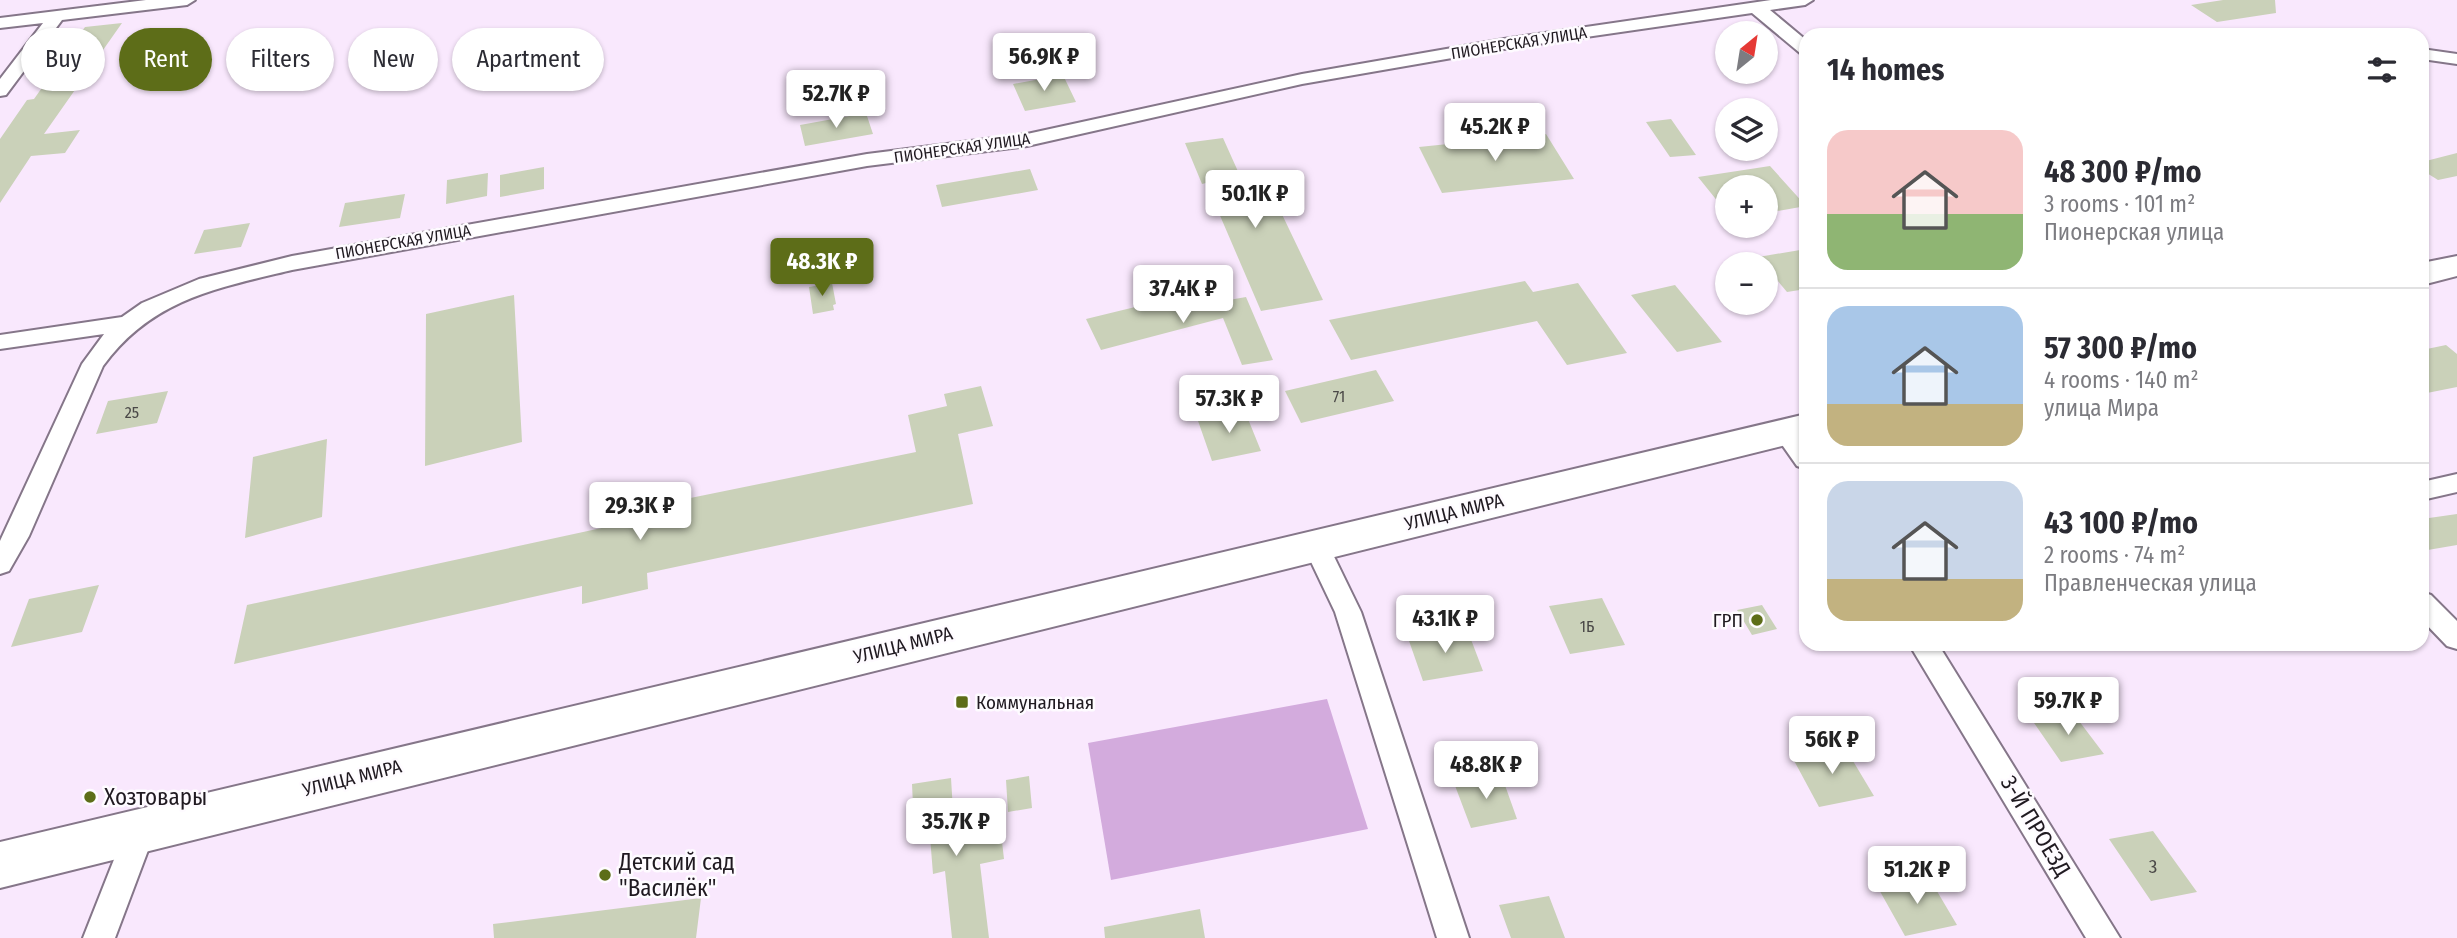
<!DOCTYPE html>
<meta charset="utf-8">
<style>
:root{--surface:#fff;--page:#f2f2f3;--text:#2b2b33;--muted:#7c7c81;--line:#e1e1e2;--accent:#5d6d18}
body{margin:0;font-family:"Fira Sans Condensed",sans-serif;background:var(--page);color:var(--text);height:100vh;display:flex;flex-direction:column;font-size:26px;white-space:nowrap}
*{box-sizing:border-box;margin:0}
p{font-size:23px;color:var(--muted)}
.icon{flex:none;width:38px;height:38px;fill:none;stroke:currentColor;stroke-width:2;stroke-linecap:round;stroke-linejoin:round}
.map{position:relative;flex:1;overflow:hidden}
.side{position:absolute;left:1799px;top:28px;width:630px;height:623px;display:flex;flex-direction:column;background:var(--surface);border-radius:21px;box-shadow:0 2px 5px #0004}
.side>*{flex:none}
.hud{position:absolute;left:21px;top:28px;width:665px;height:63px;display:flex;gap:14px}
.needle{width:46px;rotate:30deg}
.buttons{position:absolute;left:1715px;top:21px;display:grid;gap:14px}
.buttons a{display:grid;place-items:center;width:63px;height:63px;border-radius:50%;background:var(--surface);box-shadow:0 2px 5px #0004;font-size:35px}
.price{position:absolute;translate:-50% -60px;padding:0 16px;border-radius:7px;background:#fff;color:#222;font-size:23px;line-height:46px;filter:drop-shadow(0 2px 4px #0008)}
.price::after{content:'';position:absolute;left:50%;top:42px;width:21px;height:16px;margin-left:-10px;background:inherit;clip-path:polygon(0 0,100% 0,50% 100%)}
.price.current{background:var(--accent);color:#fff}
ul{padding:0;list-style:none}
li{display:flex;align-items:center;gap:21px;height:175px;padding:0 28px}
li+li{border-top:2px solid var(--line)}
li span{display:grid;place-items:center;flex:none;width:196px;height:140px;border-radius:21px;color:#555}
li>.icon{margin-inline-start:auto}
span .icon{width:84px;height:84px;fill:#fffc;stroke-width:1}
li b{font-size:30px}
h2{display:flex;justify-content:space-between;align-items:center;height:84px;padding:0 28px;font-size:30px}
.pill{padding:0 24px;border-radius:32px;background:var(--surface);box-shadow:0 2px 5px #0004;font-size:24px;line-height:63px}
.pill.current{background:var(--accent);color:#fff}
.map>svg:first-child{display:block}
</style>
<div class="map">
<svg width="2457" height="938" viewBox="0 0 2457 938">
<rect width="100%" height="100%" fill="#f9e8fd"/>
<path fill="#d3abdd" d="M1327 699 1368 829 1111 880 1088 743Z"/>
<path fill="#cad1b9" d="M2223 0H2275L2276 13 2217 22 2191 5Z
M122 23 44 134 80 130 65 153 31 156 0 203V139L27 100 34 99 85 27Z
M1063 75 1076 102 1025 111 1013 84Z
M866 113 873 134 805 146 800 125Z
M1671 119 1696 155 1670 157 1646 122Z
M1546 134 1574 179 1442 193 1419 147Z
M1223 138 1245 187 1267 183 1323 300 1261 311 1206 183 1202 184 1185 143Z
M2457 153V176L2438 180 2422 170V162Z
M1770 166 1806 206 1766 213V187H1727V213L1698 177Z
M544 167V189L500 197V175Z
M1030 169 1038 190 942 207 936 185Z
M488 173 487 196 446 204 447 180Z
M405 194 400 218 339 227 345 203Z
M250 223 241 247 194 254 204 230Z
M1806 249V289L1787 292 1758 257Z
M1525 281 1533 292 1578 283 1627 353 1567 365 1537 321 1351 360 1329 320Z
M832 283 836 304 833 305 834 310 813 314 809 287Z
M1675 285 1722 342 1677 352 1631 295Z
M514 295 522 442 425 466 426 314Z
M1246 297 1273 360 1242 365 1223 318 1101 350 1086 319 1172 298 1178 309Z
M2446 345 2457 354V387L2422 394V350Z
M1376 370 1394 401 1301 423 1285 391Z
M981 386 993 426 958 434 973 504 647 573 648 589 582 604V586L234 664 247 605 657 516 656 505 916 452 908 415 947 406 944 394Z
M168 391 157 423 96 434 108 401Z
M1244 409 1261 451 1212 461 1197 418Z
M327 439 322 517 245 538 253 457Z
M2457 514V545L2422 551V519Z
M99 585 82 632 11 647 29 599Z
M1602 598 1625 645 1570 654 1549 606Z
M1762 605 1777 629 1752 635 1737 610Z
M1467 629 1483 671 1423 681 1408 638Z
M2073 713 2104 754 2061 762 2032 720Z
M1844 746 1874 796 1819 807 1791 755Z
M1501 774 1517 819 1471 828 1454 783Z
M1029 776 1032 808 1008 812 1006 780Z
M951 778 955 843 1001 833 1004 859 980 864 989 938H952L945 871 933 874 929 824 914 827 912 784Z
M2153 831 2197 892 2151 901 2109 839Z
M1928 876 1957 925 1905 936 1877 886Z
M1549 896 1565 938H1511L1499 905Z
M701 898 696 938H494L493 924Z
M1200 909 1205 938H1105L1104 927Z"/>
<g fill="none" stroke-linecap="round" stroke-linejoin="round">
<defs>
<path id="street" d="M146 0H195L187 5 62 20 6 95 0 96V79L43 23 0 28V18Z
M1771 0H1813L1805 5 1770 10 1806 40V54L1800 53 1752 13 1504 49 1302 84 1027 146 867 166 292 270C217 288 152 299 103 366L29 536 9 571 0 574V541L82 364 104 334 0 349V335L122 317 142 303 199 279 292 256 867 154 1027 134 1302 74 1504 39Z
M2422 49 2457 54V64L2422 59Z
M1785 423C1807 430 1806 450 1806 469L1797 466 1773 432 1777 426Z
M2457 474V492L2422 500V482Z
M1316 535 1325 538 1361 612 1469 938H1437L1335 612 1303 545 1307 538Z
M2422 592 2431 595 2457 621V649L2447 646 2422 620Z
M1909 644H1938L2120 938H2086Z
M141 815 152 819 156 829 115 938H83L130 819Z"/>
<path id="primary" d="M2457 256V276L2422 285V263Z
M1806 414V440L0 888V842Z"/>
</defs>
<use href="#street" stroke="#857689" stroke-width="4"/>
<use href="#primary" stroke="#857689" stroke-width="4"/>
<use href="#street" fill="#fff" fill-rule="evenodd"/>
<use href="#primary" fill="#fff" fill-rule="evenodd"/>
</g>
<g fill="#5d6d18" stroke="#fefbff" stroke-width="2.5">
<circle cx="1757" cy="620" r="7"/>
<rect x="955" y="695" width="14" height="14" rx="3.5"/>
<circle cx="90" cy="797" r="7"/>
<circle cx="605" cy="875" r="7"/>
</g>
<g text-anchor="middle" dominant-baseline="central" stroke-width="5" stroke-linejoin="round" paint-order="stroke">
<g font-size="16" fill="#201a21" stroke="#fefbff">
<text transform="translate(1519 43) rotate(-9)">ПИОНЕРСКАЯ УЛИЦА</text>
<text transform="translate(962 148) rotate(-8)">ПИОНЕРСКАЯ УЛИЦА</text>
<text transform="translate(403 242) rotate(-10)">ПИОНЕРСКАЯ УЛИЦА</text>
</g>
<g font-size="16" fill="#4a4847">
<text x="1339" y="396">71</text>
<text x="132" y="412">25</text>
<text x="1587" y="626">1Б</text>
</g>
<g font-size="19" fill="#201a21" stroke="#fefbff">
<text transform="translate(1454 512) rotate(-14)">УЛИЦА МИРА</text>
<text transform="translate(903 645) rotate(-14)">УЛИЦА МИРА</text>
<text transform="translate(352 778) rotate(-14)">УЛИЦА МИРА</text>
</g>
<g font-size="19" fill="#201a21" stroke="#fefbff" text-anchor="end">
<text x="1743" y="620">ГРП</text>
<text x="976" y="702" text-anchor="start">Коммунальная</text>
</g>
<g font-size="19" fill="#4a4847">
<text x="2153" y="866">3</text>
</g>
<g font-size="23" fill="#201a21" stroke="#fefbff" text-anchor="start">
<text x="104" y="797">Хозтовары</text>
<text x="619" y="862">Детский сад<tspan x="619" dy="26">"Василёк"</tspan></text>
</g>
<g font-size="23" fill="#201a21" stroke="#fefbff">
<text transform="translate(2036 826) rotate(59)">3-Й ПРОЕЗД</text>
</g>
</g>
</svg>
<div class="buttons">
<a><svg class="needle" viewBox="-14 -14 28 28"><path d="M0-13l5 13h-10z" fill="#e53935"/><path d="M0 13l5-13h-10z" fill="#7c7c81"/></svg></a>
<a><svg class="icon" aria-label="layers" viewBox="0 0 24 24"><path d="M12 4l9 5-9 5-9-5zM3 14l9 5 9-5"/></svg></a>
<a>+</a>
<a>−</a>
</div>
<b class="price" style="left:1044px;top:93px">56.9K ₽</b>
<b class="price" style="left:836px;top:130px">52.7K ₽</b>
<b class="price" style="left:1495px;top:163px">45.2K ₽</b>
<b class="price" style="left:1255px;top:230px">50.1K ₽</b>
<b class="price current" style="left:822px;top:298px">48.3K ₽</b>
<b class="price" style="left:1183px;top:325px">37.4K ₽</b>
<b class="price" style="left:1229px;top:435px">57.3K ₽</b>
<b class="price" style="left:640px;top:542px">29.3K ₽</b>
<b class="price" style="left:1445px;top:655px">43.1K ₽</b>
<b class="price" style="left:2068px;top:737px">59.7K ₽</b>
<b class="price" style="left:1832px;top:776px">56K ₽</b>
<b class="price" style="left:1486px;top:801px">48.8K ₽</b>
<b class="price" style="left:956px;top:858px">35.7K ₽</b>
<b class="price" style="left:1917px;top:906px">51.2K ₽</b>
<div class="hud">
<a class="pill">Buy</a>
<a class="pill current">Rent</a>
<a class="pill">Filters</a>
<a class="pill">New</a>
<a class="pill">Apartment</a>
</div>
<section class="side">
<h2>14 homes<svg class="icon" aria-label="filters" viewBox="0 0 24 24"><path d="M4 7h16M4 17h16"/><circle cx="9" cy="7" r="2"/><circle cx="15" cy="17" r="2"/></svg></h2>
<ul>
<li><span style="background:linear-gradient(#f6c9c9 60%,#8fb573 0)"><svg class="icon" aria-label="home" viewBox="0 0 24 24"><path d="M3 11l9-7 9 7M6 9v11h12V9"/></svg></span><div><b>48 300 ₽/mo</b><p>3 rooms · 101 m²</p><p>Пионерская улица</p></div></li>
<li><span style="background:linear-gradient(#a9c7e8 70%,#c2b280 0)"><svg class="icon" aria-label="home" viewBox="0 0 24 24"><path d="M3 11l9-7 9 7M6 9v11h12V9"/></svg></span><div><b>57 300 ₽/mo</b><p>4 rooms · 140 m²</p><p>улица Мира</p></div></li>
<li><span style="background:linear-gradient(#c9d6e8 70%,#c2b280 0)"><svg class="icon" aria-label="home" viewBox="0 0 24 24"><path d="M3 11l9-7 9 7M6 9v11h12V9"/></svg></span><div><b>43 100 ₽/mo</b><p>2 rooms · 74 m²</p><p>Правленческая улица</p></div></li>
</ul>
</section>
</div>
